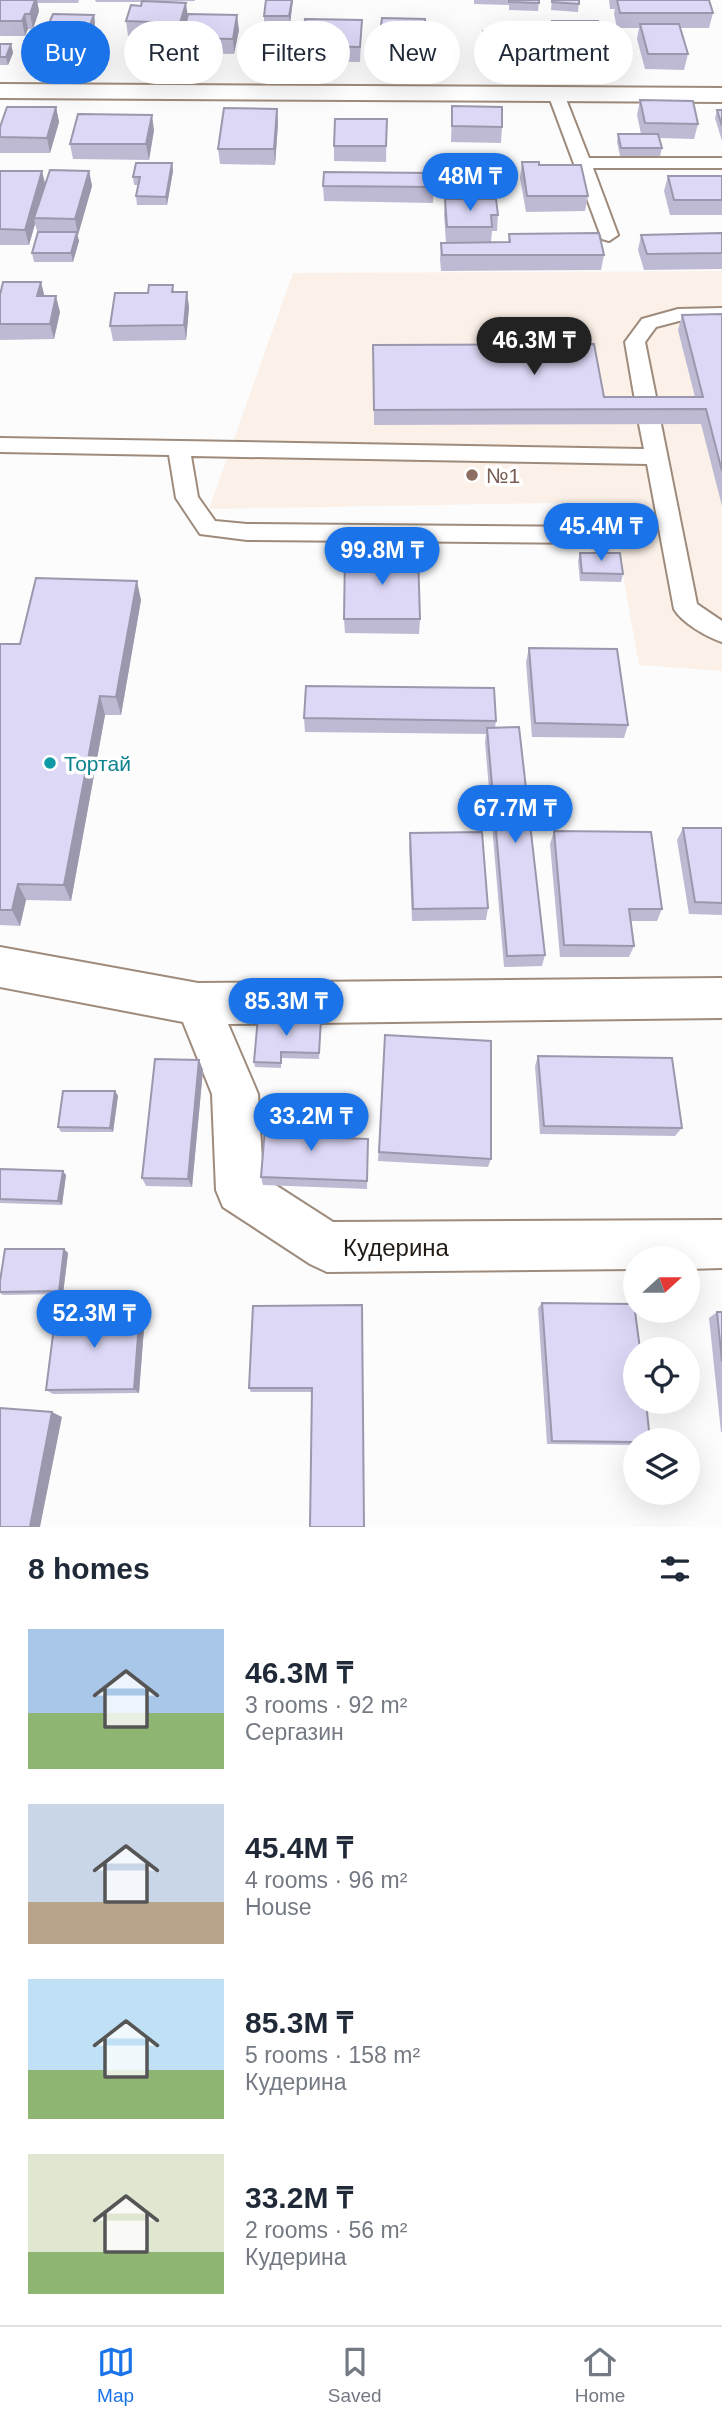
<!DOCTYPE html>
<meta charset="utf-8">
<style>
:root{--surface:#fff;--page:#f6f6f7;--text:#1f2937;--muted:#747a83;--line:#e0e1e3;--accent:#1a73e8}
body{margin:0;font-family:Helvetica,sans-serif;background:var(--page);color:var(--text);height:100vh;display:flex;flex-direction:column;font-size:26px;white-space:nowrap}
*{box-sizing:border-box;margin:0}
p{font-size:23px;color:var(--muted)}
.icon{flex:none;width:38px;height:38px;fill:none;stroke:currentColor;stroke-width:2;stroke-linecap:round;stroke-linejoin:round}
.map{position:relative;height:1527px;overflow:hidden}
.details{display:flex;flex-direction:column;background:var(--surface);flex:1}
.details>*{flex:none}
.top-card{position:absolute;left:21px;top:21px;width:681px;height:63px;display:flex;gap:14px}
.needle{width:46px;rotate:69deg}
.buttons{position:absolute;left:623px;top:1246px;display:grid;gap:14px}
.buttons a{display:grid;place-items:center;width:77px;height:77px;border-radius:50%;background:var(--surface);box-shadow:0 7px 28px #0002;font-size:35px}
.price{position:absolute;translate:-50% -60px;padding:0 16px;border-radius:24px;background:var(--accent);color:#fff;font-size:23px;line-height:46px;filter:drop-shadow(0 2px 4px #0008)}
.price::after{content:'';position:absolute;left:50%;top:42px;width:21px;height:16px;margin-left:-10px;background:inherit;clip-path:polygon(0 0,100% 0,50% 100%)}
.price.current{background:#222;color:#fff}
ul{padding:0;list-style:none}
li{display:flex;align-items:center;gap:21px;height:175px;padding:0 28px}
li span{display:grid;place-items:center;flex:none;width:196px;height:140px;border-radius:0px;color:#555}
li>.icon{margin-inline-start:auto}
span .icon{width:84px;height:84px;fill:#fffc;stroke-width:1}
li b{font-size:30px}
h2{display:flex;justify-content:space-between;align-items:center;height:84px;padding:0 28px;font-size:30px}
.pill{padding:0 24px;border-radius:32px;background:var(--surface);box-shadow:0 7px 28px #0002;font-size:24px;line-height:63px}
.pill.current{background:var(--accent);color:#fff}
.tab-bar{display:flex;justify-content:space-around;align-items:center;height:98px;border-top:2px solid var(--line);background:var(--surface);font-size:19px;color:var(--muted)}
.tab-bar a{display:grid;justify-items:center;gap:4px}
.tab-bar .current{color:var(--accent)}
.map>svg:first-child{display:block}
</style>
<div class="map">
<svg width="722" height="1527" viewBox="0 0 722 1527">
<rect width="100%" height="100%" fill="#fcfcfc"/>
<path fill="#fcf1e8" d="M722 271V671L639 665 610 502 209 509 293 273Z"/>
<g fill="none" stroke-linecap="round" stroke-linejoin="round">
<defs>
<path id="service" d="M556 89 564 94 589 158H722V168H593L618 235 609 241 602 239 548 94Z
M722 308V320L679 321 656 327 645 342 659 412 653 418 661 424 697 604 722 621V642C707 637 682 623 674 609L647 464 191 456 198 497 215 521 247 524 593 527 601 529 604 535 601 541 593 543 247 540 200 534 176 498 169 455 0 452V438L644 449 639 424 645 418 637 412 625 342 642 319 678 309Z"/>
<path id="minor" d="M0 84 722 88V102L0 98Z
M0 947 198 983 722 978V1018L228 1024 258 1094 263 1177 333 1222 722 1220V1268L688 1269V1258H635V1269L327 1272 310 1264 223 1207 216 1190 212 1094 183 1022 0 987Z"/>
</defs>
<use href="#service" stroke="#9f8b7b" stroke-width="4"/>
<use href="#minor" stroke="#9f8b7b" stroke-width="4"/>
<use href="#service" fill="#fff" fill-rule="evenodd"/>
<use href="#minor" fill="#fff" fill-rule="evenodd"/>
</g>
<path fill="#bebad4" d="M0 0H79L78 3H37L39 11 33 29H28L25 36H0Z
M95 0H195V1L155 2 187 16 239 30 234 54 184 53 182 38 184 28 181 38 128 36 126 21 141 6 142 2H96Z
M266 0H293L290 24H264V16Z
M474 0H539L538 11 509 10V5L474 4Z
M552 0H579L578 12 551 10Z
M609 0H709L713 13 709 28H680L688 54 684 70 645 69 637 39 639 28H617L614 14 615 9H610Z
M94 15 95 24 89 40 48 39 46 30Z
M425 19 421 79 391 78 393 48 380 47V32Z
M362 20 360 62 303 61 302 46Z
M552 21 605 51 602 66H554L550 36Z
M483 31 533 52 531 67H483L482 46Z
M428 35H447L445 79 424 78Z
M292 36 288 64 256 63V55Z
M0 44H11L13 53 8 65H0Z
M84 47 85 55 81 68 32 66 30 58Z
M144 51 163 52 160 60 145 59Z
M640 100 698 124 694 139 659 138 662 148 660 156H620L617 142 618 134H641L637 115Z
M452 106 502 127 501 143 451 142Z
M56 107 59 122 50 153H0V137Z
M277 109 278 124 275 165 220 164 218 149Z
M717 110H722V141L715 118Z
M387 119 386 162 334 161V146Z
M154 130 149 160 73 159 70 144Z
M522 162 539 165 588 196 585 211 526 212 520 178Z
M172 163 173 171 167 205H137L136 196 138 185H134L133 177Z
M0 171 45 184 89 171 92 186 78 235H77L79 241 73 262H34L32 253 38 234 35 224 29 245H0Z
M668 176H722V215H670L664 191Z
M323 186 434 187 433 203 324 201Z
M445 199 498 215 497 231H492L491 242 446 243 444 215Z
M722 233V269L644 270 638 250 641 235Z
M509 234 604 255 601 270 441 271 440 259 441 243 508 242Z
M173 285 174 292H187L189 308 186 340 113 341 110 326 148 293Z
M0 295 44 296 60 312 54 339 0 340Z
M722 314V506L701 424 374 425 373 345 604 397H695L678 330 682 315Z
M580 553 623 574 621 582 580 581 578 561Z
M141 600 121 715H105L71 901 26 900 20 926 0 925V644H20Z
M344 619H420L419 634 345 633Z
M529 648 628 725 624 738 532 737 526 662Z
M304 718 496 721 495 728 545 955 542 966 504 967 485 742 486 734 305 732Z
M683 828H722V915L689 914 677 840Z
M554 831 662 909 657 921H631L634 946 629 957H560L550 844Z
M410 833 488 908 486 920 412 921 409 846Z
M321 1019 319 1059 281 1058V1068L255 1067 254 1062Z
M385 1035 491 1159 488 1167 378 1161Z
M538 1056 682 1128 675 1136 540 1134 535 1066Z
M199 1060 203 1070 192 1187 146 1186 142 1178Z
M115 1091 118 1096 113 1132H61L58 1127Z
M313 1117V1137L368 1139 367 1189 263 1185 261 1177Z
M0 1169 66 1175 62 1205 0 1203Z
M64 1249 68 1253 63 1294 3 1295 0 1293V1281Z
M542 1303 635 1440V1445L547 1444 538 1308Z
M362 1305 312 1392H251L249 1388Z
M140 1309 145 1315 139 1393 53 1394 46 1390Z
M717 1312H722V1432H721L709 1318Z"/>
<path fill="#9b97ac" d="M35 0H37L39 11 33 29 30 14Z
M292 0H293L290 24 289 16Z
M186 3 188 18 181 38 180 23Z
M25 14 28 29 25 36 22 21Z
M94 15 95 24 89 40 87 32Z
M237 15 239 30 234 54 233 39Z
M291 27 292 36 288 64 287 55Z
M11 44 13 53 8 65 6 57Z
M162 44 163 52 160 60 159 52Z
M84 47 85 55 81 68 79 59Z
M56 107 59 122 50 153 47 138Z
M277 109 278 124 275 165 274 149Z
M152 115 154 130 149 160 146 144Z
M172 163 173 171 167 205 166 197Z
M42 171 46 187 34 218 35 224 29 245 25 230Z
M89 171 92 186 78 235 75 219Z
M77 232 79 241 73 262 71 253Z
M41 282 45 298 37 296Z
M187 292 189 308 186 340 184 325Z
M56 296 60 312 54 339 50 324Z
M137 581 141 600 121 715 116 697Z
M100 696 105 715 71 901 64 885Z
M18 884 26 900 20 926 12 910Z
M199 1060 203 1070 192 1187 188 1179Z
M115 1091 118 1096 113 1132 110 1128Z
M63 1171 66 1175 62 1205 58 1201Z
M64 1249 68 1253 63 1294 59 1291Z
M140 1309 145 1315 139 1393 134 1389Z
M52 1412 62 1417 40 1527H30Z"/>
<path fill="#ddd8f6" stroke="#9b97ac" stroke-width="2" d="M0 0H35L30 14H25L22 21H0Z
M266 0H292L289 16H264Z
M509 0H539V3L509 2Z
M552 0H579V4L552 2Z
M617 0H709L713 13H620Z
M142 1 186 3 180 23 126 21 131 5 141 6Z
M53 14 94 15 87 32 46 30Z
M188 14 237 15 233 39 182 38Z
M382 18 425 19 422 63 391 62 395 32H380Z
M305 19 362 20 360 47 302 46Z
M552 21H598L605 51H556Z
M640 24H679L688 54H648Z
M261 27H291L287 55H256Z
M483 31H530L533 52H484Z
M428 35H447L445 71 425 70Z
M0 44H11L6 57H0Z
M146 44H162L159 52 144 51Z
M35 46 84 47 79 59 30 58Z
M640 100 693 101 698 124 645 123Z
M452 106 502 107V127L452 126Z
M7 107H56L47 138 0 137V127Z
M224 108 277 109 274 149H218Z
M717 110H722V126Z
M78 114 152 115 146 144H70Z
M335 119H387L386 146H334Z
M618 134H658L662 148H621Z
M522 162H539V165H581L588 196H527Z
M136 163H172L166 197 136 196 140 177H133Z
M50 170 89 171 75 219 34 218Z
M0 171H42L25 230 0 229Z
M324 172 434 173V187L323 186Z
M668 176H722V200H674Z
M445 199H496L498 215H491L492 227H447Z
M38 232H77L71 253H32Z
M599 233 604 255H442L441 243 510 242 509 234Z
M722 233V253L647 254 641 235Z
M3 282H41L37 296H56L50 324H0V295Z
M149 285H173L172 292H187L184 325 110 326 115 293H148Z
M722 314V471L706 409 374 410 373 345 594 344 604 397H703L682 315Z
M580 553H620L623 574 582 573Z
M345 554 418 555 420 619H344Z
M36 578 137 581 116 697 100 696 64 885 18 884 12 910H0V644H20Z
M529 648 617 649 628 725 535 723Z
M306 686 494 688 496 721 304 718Z
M519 727 545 955 507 956 487 728Z
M683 828H722V903L695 902Z
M554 831 651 832 662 909H629L634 946 564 945Z
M482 832 488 908 413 909 410 833Z
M258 1017 321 1019 319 1053 281 1052V1063L254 1062Z
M385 1035 491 1041V1159L379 1152Z
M538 1056 672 1058 682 1128 544 1126Z
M155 1059 199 1060 188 1179 142 1178Z
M63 1091H115L110 1128 58 1127Z
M266 1116 313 1117 312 1137 368 1139 367 1181 261 1177Z
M0 1169 63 1171 58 1201 0 1199Z
M5 1249H64L59 1291 0 1292V1281Z
M542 1303 634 1304 640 1349H635V1402H646L650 1440H635V1442L552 1441Z
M362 1305 364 1527H310L312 1388H249L253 1306Z
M140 1309 134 1389 46 1390 56 1311Z
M717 1312H722V1362Z
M0 1408 52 1412 30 1527H0Z"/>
<circle fill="#8d6e63" stroke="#fff" stroke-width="2.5" cx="472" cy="475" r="7"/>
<circle fill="#0f9aa8" stroke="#fff" stroke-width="2.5" cx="50" cy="763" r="7"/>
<g text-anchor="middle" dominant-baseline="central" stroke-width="7" stroke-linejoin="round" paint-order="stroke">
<g font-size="21" fill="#785e54" stroke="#fff" text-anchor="start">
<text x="486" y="475">№1</text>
</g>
<g font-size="21" fill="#0d838f" stroke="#fff" text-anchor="start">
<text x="64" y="763">Тортай</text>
</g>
<g font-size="24" fill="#221a14" stroke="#fff">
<text x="396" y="1247">Кудерина</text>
</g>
</g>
</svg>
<div class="buttons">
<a><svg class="needle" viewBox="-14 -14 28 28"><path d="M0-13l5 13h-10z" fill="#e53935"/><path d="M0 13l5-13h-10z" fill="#747a83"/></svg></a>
<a><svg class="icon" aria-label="locate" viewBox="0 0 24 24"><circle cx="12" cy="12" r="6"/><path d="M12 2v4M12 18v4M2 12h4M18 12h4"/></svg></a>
<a><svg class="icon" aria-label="layers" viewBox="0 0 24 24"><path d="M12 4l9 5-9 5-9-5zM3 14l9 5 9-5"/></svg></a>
</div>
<b class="price" style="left:470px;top:213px">48M ₸</b>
<b class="price current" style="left:534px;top:377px">46.3M ₸</b>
<b class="price" style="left:601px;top:563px">45.4M ₸</b>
<b class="price" style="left:382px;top:587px">99.8M ₸</b>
<b class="price" style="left:515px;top:845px">67.7M ₸</b>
<b class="price" style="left:286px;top:1038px">85.3M ₸</b>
<b class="price" style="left:311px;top:1153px">33.2M ₸</b>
<b class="price" style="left:94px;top:1350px">52.3M ₸</b>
<div class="top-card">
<a class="pill current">Buy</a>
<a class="pill">Rent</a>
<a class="pill">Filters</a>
<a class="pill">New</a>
<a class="pill">Apartment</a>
</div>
</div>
<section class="details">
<h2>8 homes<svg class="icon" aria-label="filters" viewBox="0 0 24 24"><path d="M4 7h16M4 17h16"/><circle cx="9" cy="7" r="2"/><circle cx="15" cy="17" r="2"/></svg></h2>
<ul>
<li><span style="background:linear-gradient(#a9c7e8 60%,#8fb573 0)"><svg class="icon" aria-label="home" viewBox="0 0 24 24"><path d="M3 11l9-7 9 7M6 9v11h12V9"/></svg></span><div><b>46.3M ₸</b><p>3 rooms · 92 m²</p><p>Сергазин</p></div></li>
<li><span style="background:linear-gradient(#c9d6e8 70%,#b9a48a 0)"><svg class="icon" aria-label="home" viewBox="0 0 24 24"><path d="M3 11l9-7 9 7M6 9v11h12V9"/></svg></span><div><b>45.4M ₸</b><p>4 rooms · 96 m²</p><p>House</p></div></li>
<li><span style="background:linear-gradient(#bfe0f5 65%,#8fb573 0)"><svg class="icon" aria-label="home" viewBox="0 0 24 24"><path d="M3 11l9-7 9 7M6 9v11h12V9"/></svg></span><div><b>85.3M ₸</b><p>5 rooms · 158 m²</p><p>Кудерина</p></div></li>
<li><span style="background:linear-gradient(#dfe7d0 70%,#8fb573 0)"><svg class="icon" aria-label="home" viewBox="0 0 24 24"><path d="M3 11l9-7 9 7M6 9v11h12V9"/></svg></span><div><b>33.2M ₸</b><p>2 rooms · 56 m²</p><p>Кудерина</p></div></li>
</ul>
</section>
<nav class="tab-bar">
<a class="current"><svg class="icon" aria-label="map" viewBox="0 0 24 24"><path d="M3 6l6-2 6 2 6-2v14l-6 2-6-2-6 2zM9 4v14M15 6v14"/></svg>Map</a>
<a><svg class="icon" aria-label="saved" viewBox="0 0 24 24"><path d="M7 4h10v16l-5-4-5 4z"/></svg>Saved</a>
<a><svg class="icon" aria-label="home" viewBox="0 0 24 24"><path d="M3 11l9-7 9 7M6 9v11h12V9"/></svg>Home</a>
</nav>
